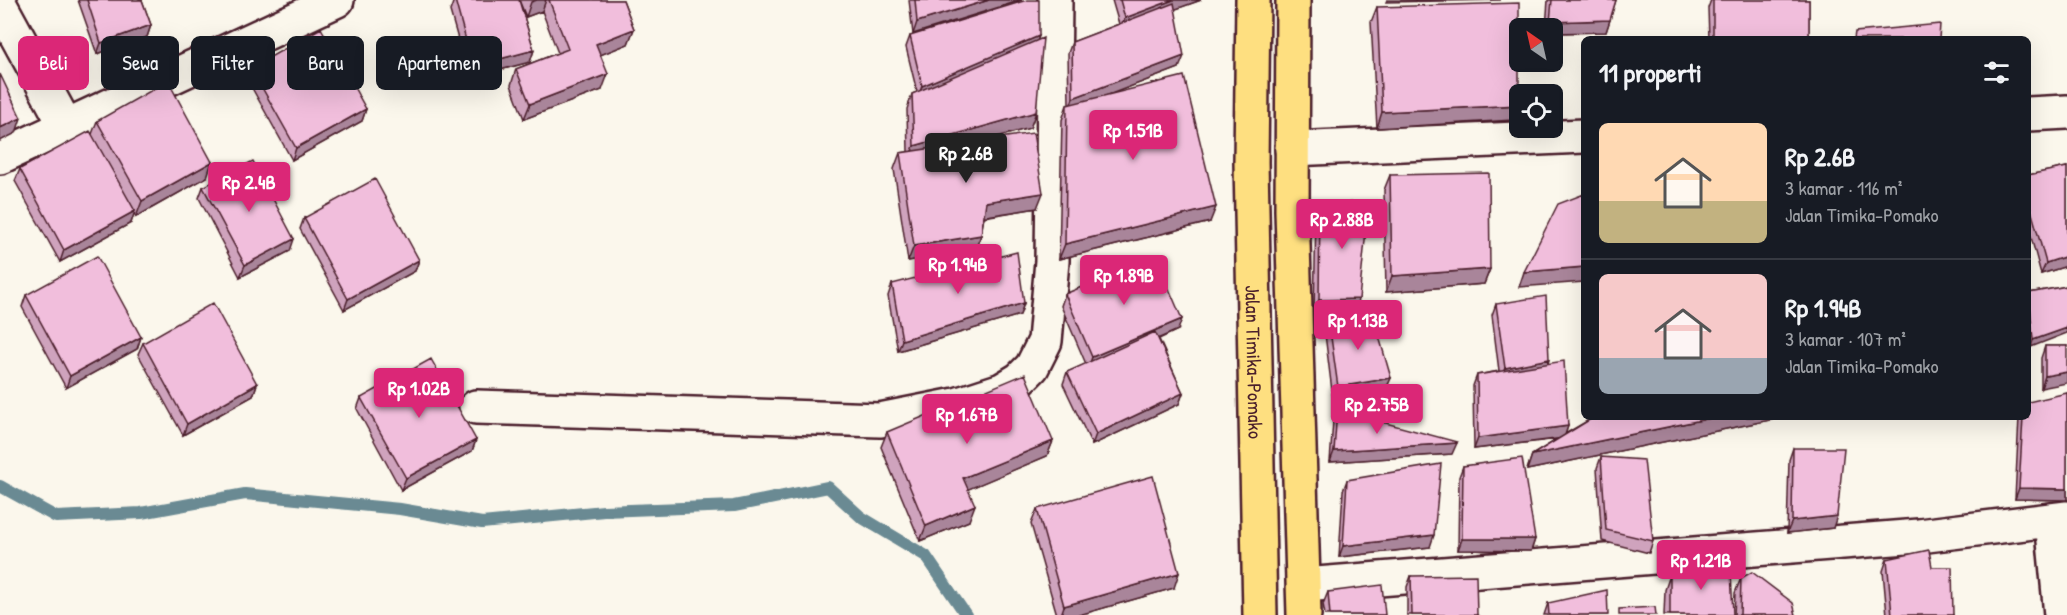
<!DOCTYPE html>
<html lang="id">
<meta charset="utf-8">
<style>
:root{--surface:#171b24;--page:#242831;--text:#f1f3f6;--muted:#9ea1a6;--line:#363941;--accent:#db2777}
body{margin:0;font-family:"Patrick Hand",sans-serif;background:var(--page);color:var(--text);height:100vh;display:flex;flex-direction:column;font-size:22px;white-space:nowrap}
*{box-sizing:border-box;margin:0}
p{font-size:20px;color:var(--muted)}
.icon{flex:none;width:33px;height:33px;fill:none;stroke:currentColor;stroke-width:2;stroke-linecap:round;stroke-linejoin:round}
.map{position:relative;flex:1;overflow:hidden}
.sheet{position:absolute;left:1581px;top:36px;width:450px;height:384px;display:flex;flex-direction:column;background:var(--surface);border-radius:9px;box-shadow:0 6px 24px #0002}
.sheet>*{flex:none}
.top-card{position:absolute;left:18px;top:36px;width:570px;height:54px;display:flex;gap:12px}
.needle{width:39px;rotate:326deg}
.buttons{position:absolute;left:1509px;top:18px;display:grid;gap:12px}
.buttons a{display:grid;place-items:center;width:54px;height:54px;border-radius:9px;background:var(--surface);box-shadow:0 6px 24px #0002;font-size:30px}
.price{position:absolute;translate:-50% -51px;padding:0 14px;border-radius:6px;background:var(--accent);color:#fff;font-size:20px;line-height:39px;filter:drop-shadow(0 2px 3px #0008)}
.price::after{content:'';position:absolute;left:50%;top:36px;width:18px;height:14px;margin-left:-9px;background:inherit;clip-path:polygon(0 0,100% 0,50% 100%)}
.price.selected{background:#222;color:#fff}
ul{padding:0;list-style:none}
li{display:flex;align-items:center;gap:18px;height:150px;padding:0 18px}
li+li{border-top:2px solid var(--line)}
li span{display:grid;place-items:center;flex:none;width:168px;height:120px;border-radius:9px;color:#555}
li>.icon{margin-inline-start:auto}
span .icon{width:72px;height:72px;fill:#fffc;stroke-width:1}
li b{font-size:26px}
h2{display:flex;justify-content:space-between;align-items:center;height:72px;padding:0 18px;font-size:26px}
.tag{padding:0 21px;border-radius:9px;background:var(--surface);box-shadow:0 6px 24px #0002;font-size:21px;line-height:54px}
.tag.selected{background:var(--accent);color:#fff}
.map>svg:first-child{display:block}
</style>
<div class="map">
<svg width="2067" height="615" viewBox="0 0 2067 615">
<rect width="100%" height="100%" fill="#fbf7ec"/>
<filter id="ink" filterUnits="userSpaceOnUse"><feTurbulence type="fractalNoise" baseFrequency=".0167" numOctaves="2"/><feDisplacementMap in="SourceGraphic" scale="12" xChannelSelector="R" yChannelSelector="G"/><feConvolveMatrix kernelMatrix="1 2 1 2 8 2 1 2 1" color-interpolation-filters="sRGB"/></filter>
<g filter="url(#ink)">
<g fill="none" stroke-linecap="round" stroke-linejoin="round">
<path stroke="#6a8a93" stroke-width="12" d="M0 486 56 517 141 513 245 494 400 509 482 523 604 511 734 506 828 487 861 517 926 556 966 615"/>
<defs>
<path id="street" d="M0 5 67 128
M2028 114 2067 112
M1292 149 1584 136
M0 157 337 0
M476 407 880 420 956 405 1002 390 1020 379 1032 367 1045 341 1052 261 1055 0
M2052 520 2061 615
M1304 585 1919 536 2067 518"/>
<g id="highway">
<path id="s1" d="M1253 0 1251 162 1260 615"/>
<path d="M1293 0 1292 210 1304 615"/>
</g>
</defs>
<use href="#street" stroke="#4a1f2b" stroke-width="38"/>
<use href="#highway" stroke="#4a1f2b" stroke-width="38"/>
<use href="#street" stroke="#fbf7ec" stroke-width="33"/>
<use href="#highway" stroke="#fedf80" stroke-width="33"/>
</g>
<path fill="#cfa3bd" stroke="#4a1f2b" stroke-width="1.5" d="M78 0H142L151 25 147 37 97 54Z
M454 0H519L534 50 530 62 469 78 450 11Z
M519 0H623L634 29 628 44 600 55 602 90 524 119 511 85 516 69 558 53 542 11 526 17Z
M909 0H1022L913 34Z
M1112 0H1201L1175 9 1179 68 1108 95 1210 222 1059 259 1062 120 1067 105 1069 104 1068 53 1072 42 1119 24Z
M1548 0H1616L1606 32 1552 33V28H1546Z
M1711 0H1809V39H1709L1708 8Z
M1377 7 1519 105 1514 120 1377 128 1371 22Z
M910 36H1039L1037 40 1036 112 1030 128 983 141 1037 208 984 217 981 235 975 250 908 261 894 169 900 153 908 152 907 109 912 94 917 92 906 47Z
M251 68 366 109 362 121 292 160 247 79Z
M97 121 207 177 136 217 134 213 131 223 60 262 15 181 20 169 92 134Z
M2067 167V266L2041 274 2028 226V175Z
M1390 175 1490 269 1484 284 1386 292 1384 190Z
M203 187 290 251 240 277 199 198Z
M1320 205 1359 299 1355 310 1314 311 1316 217Z
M304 218 419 260 415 271 344 310 300 229Z
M892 284 1024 303 1020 315 898 351 888 296Z
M2067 286 2031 347 2028 311V297L2029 293Z
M1065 294 1178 330 1159 339 1183 393 1179 404 1092 445 1063 384 1067 372 1086 364 1061 306Z
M26 295 141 337 137 349 66 388 22 307Z
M1496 304 1549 359 1548 364 1568 426 1565 434 1594 417H1775V419L1527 470 1532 455 1558 439 1474 449 1473 386 1477 375 1499 371 1492 315Z
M1329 323 1391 378 1386 389 1333 399 1325 334Z
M143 343 257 384 253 396 183 435 138 354Z
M2045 346H2067L2041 388V358Z
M2067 393V500L2015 499 2019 417H2028Z
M361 398 476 440 472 451 401 490 357 409Z
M1337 410 1452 454 1330 462 1333 421Z
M887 432 1053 441 1047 456 968 489 969 521 920 541 881 447Z
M1793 448 1833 528 1787 533 1789 460Z
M1601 457 1653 541 1649 553 1602 541 1597 468Z
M1463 466 1535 539 1531 551 1458 550 1459 477Z
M1347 480 1430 547 1339 557 1343 491Z
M1037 509 1174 588 1079 615H1057L1031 524Z
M1887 559 1932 567 1953 615H1887L1883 571Z
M1670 575 1733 615H1664L1665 590Z
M1411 576 1477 615H1407V587Z
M1741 578 1796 615H1734L1735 593Z
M1328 592 1385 615H1325L1323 604Z
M1548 603 1608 615H1544Z"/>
<path fill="#a9859a" stroke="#4a1f2b" stroke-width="1.5" d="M537 0H546L542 11 526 17 531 2Z
M989 0H1022L913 34 917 22Z
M1173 0H1201L1121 29 1125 18Z
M1387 0H1501L1386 2Z
M1610 20 1606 32 1552 33V28H1547L1550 22Z
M151 25 147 37 97 54 101 43Z
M634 29 628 44 590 59 596 44Z
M1039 36 1035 47 918 97 922 86Z
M534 50 530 62 469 78 473 66Z
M1184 56 1179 68 1069 110 1073 98Z
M608 74 602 90 524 119 530 104Z
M1519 105 1514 120 1377 128 1382 112Z
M366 109 362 121 292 160 296 148Z
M1036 112 1030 128 908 161 914 146Z
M21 118 16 133 0 141V128Z
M212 162 207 177 136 217 142 201Z
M1043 193 1037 208 980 217 986 202Z
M1216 207 1210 222 1059 259 1065 244Z
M135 211 131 223 60 262 64 250Z
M981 235 975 250 908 261 914 246Z
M294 239 290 251 240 277 245 265Z
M2067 256V266L2041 274 2046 263Z
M419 260 415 271 344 310 348 299Z
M1584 267V282L1519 287 1524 272Z
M1490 269 1484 284 1386 292 1392 276Z
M1359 299 1355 310 1314 311 1319 300Z
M1024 303 1020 315 898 351 902 340Z
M1182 319 1178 330 1088 369 1092 357Z
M2067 328V333L2031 347 2033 340Z
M141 337 137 349 66 388 70 376Z
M1549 359 1545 371 1500 380 1505 368Z
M2067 372V383L2041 388 2045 376Z
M1391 378 1386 389 1333 399 1338 387Z
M257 384 253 396 183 435 187 424Z
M1183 393 1179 404 1092 445 1096 434Z
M1716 417H1775V419L1527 470 1532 455Z
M1568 426 1564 438 1474 449 1478 438Z
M476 440 472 451 401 490 406 478Z
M1053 441 1047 456 957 494 963 478Z
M1457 443 1452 454 1330 462 1334 451Z
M2019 488 2067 489V500L2015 499Z
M975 505 969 521 920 541 926 526Z
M1837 516 1833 528 1787 533 1792 521Z
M1434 535 1430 547 1339 557 1343 546Z
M1462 539H1535L1531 551 1458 550Z
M1179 573 1174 588 1079 615H1061L1064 606Z"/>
<path fill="#f1bedc" stroke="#4a1f2b" stroke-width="1.5" d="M87 0H142L151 25 101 43Z
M455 0H519L534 50 473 66Z
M549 0H623L634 29 596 44 608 74 530 104 516 69 568 49Z
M915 0H989L917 22Z
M1027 0H1039V36L922 86 910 36Z
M1120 0H1173L1125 18Z
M1552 0H1616L1610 20 1550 22Z
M1713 0H1809V39H1713Z
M1174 3 1184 56 1073 98 1072 42Z
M1519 3V105L1382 112 1377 7Z
M1940 24 1939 39H1854L1855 32Z
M321 28 366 109 296 148 251 68Z
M1043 38 1036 112 914 146 912 94Z
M0 74 21 118 0 128Z
M1184 76 1216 207 1065 244 1067 105Z
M168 81 212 162 142 201 97 121Z
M90 131 135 211 64 250 20 169Z
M1033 133 1043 193 986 202 981 235 914 246 900 153Z
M253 161 294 239 245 265 203 187Z
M2067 167V256L2046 263 2028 199V175Z
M1489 173 1490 269 1392 276 1390 175Z
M375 179 419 260 348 299 304 218Z
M1584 194V267L1524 272 1558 204Z
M1369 201 1359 299 1319 300 1320 205Z
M1017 252 1024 303 902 340 892 284Z
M97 256 141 337 70 376 26 295Z
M1155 256 1182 319 1092 357 1065 294Z
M2067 286V328L2033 340 2029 293Z
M1546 296 1549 359 1505 368 1496 304Z
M213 303 257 384 187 424 143 343Z
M1372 312 1391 378 1338 387 1329 323Z
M1155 332 1183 393 1096 434 1067 372Z
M2045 346H2067V372L2045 376Z
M431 359 476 440 406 478 361 398Z
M1564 361 1568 426 1478 438 1477 375Z
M1025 374 1053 441 963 478 975 505 926 526 887 432Z
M2067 393V489L2019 488 2023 417H2028V402Z
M1337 410 1457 442V443L1334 451Z
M1594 417H1716L1532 455Z
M1793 448H1844L1837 516 1792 521Z
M1601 457 1644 460 1653 541 1606 530Z
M1522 458 1535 539H1462L1463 466Z
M1441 464 1434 535 1343 546 1347 480Z
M1153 476 1179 573 1064 606 1037 509Z
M1929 550 1932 567H1952L1953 615H1892L1887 559Z
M1699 560 1710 570 1731 569 1733 615H1670V575Z
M1752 572 1793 603 1796 615H1740L1741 578Z
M1476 575 1477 615H1412L1411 576Z
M1382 585 1385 615H1330L1328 592Z
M1607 590 1608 615H1549L1548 603Z
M1655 607 1656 615H1619V609Z"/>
</g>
<g text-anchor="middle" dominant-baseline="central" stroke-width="6" stroke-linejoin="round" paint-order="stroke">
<g font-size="20" fill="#4a1f2b" stroke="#fbf7ec">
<text stroke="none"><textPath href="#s1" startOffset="362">Jalan Timika-Pomako</textPath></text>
</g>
</g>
</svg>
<div class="buttons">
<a><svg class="needle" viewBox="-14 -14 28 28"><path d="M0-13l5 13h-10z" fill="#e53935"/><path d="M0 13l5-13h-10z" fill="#9ea1a6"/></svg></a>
<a><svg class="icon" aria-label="locate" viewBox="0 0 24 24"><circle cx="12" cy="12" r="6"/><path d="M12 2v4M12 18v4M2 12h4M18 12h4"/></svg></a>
</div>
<b class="price" style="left:1133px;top:161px">Rp 1.51B</b>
<b class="price selected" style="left:966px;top:184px">Rp 2.6B</b>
<b class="price" style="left:249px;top:213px">Rp 2.4B</b>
<b class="price" style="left:1342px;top:250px">Rp 2.88B</b>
<b class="price" style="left:958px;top:295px">Rp 1.94B</b>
<b class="price" style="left:1124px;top:306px">Rp 1.89B</b>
<b class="price" style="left:1358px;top:351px">Rp 1.13B</b>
<b class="price" style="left:419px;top:419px">Rp 1.02B</b>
<b class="price" style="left:1377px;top:435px">Rp 2.75B</b>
<b class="price" style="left:967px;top:445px">Rp 1.67B</b>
<b class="price" style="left:1701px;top:591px">Rp 1.21B</b>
<div class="top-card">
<a class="tag selected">Beli</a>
<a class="tag">Sewa</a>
<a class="tag">Filter</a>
<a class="tag">Baru</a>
<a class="tag">Apartemen</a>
</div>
<section class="sheet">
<h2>11 properti<svg class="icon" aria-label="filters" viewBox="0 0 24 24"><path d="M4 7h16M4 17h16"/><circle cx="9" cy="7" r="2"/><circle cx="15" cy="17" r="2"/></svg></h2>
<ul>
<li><span style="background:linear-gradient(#ffd9b3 65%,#c2b280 0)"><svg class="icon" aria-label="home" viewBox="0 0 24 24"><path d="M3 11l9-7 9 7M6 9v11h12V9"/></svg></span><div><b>Rp 2.6B</b><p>3 kamar · 116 m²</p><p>Jalan Timika-Pomako</p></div></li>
<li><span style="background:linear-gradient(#f6c9c9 70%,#9aa5b1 0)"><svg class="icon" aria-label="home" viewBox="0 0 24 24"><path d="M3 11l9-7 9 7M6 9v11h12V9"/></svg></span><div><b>Rp 1.94B</b><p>3 kamar · 107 m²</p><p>Jalan Timika-Pomako</p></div></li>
</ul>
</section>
</div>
